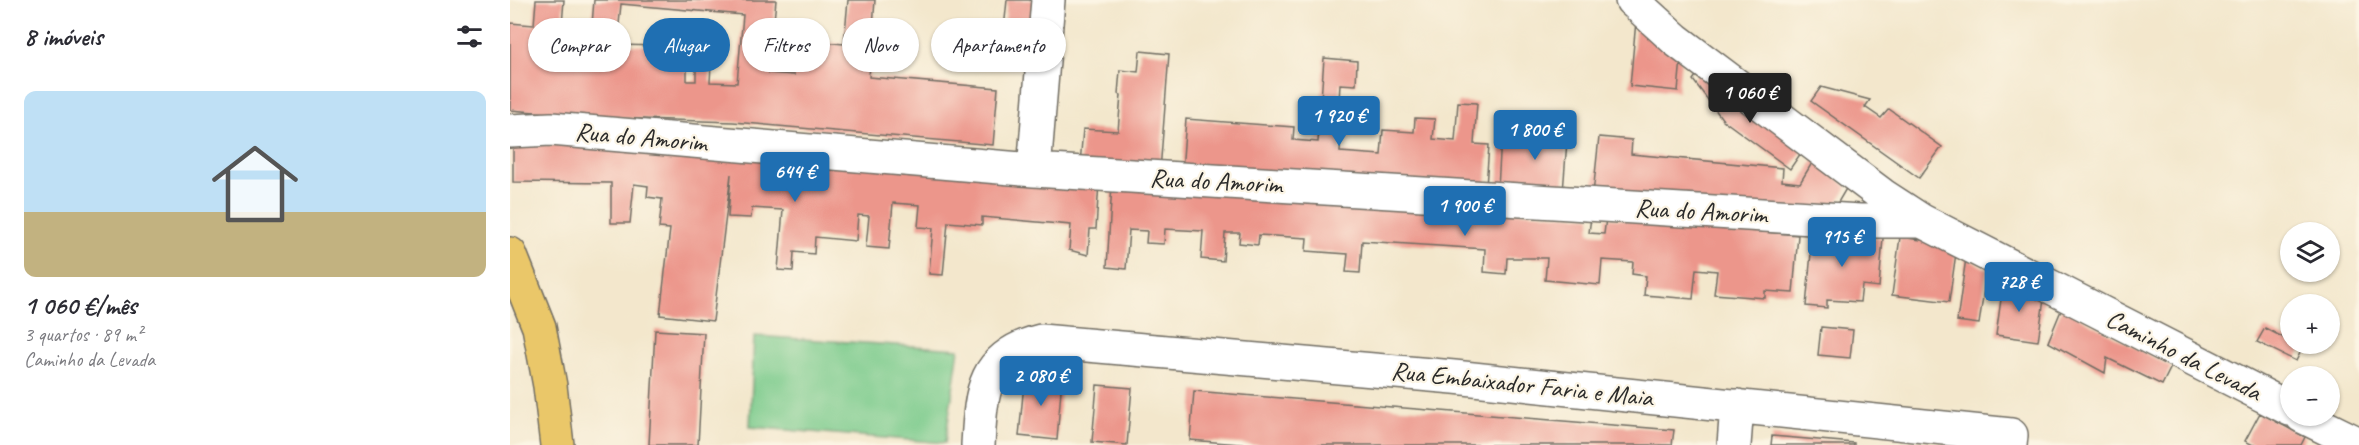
<!DOCTYPE html>
<html lang="pt">
<meta charset="utf-8">
<style>
:root{--surface:#fff;--page:#f2f2f3;--text:#2b2b33;--muted:#7c7c81;--accent:#1f6fb2}
body{margin:0;font-family:Caveat,sans-serif;background:var(--page);color:var(--text);height:100vh;display:flex;flex-direction:column;font-size:22px;white-space:nowrap}
*{box-sizing:border-box;margin:0}
p{font-size:20px;color:var(--muted)}
.icon{flex:none;width:33px;height:33px;fill:none;stroke:currentColor;stroke-width:2;stroke-linecap:round;stroke-linejoin:round}
.map{position:relative;flex:1;overflow:hidden}
.side{display:flex;flex-direction:column;background:var(--surface);width:510px}
.side>*{flex:none}
.hud{position:absolute;left:18px;top:18px;width:570px;height:54px;display:flex;gap:12px}
.fabs{position:absolute;left:1770px;top:222px;display:grid;gap:12px}
.fabs a{display:grid;place-items:center;width:60px;height:60px;border-radius:50%;background:var(--surface);box-shadow:0 2px 4px #0004;font-size:30px}
.price{position:absolute;translate:-50% -51px;padding:0 14px;border-radius:6px;background:var(--accent);color:#fff;font-size:20px;line-height:39px;filter:drop-shadow(0 2px 3px #0008)}
.price::after{content:'';position:absolute;left:50%;top:36px;width:18px;height:14px;margin-left:-9px;background:inherit;clip-path:polygon(0 0,100% 0,50% 100%)}
.price.current{background:#222;color:#fff}
ul{padding:0;list-style:none}
li{display:grid;align-content:center;gap:12px;height:318px;padding:0 24px}
li span{display:grid;place-items:center;height:186px;border-radius:12px;color:#555}
li>.icon{margin-inline-start:auto}
span .icon{width:108px;height:108px;fill:#fffc;stroke-width:1}
li b{font-size:26px}
h2{display:flex;justify-content:space-between;align-items:center;height:72px;padding:0 24px;font-size:26px}
.chip{padding:0 21px;border-radius:27px;background:var(--surface);box-shadow:0 2px 4px #0004;font-size:21px;line-height:54px}
.chip.current{background:var(--accent);color:#fff}
main{display:flex;flex:1;min-height:0}
.map>svg:first-child{display:block}
</style>
<main>
<section class="side">
<h2>8 imóveis<svg class="icon" aria-label="filters" viewBox="0 0 24 24"><path d="M4 7h16M4 17h16"/><circle cx="9" cy="7" r="2"/><circle cx="15" cy="17" r="2"/></svg></h2>
<ul>
<li><span style="background:linear-gradient(#bfe0f5 65%,#c2b280 0)"><svg class="icon" aria-label="home" viewBox="0 0 24 24"><path d="M3 11l9-7 9 7M6 9v11h12V9"/></svg></span><div><b>1 060 €/mês</b><p>3 quartos · 89 m²</p><p>Caminho da Levada</p></div></li>
</ul>
</section>
<div class="map">
<svg width="1849" height="445" viewBox="0 0 1849 445">
<rect width="100%" height="100%" fill="#fcf5e5"/>
<filter id="ink" filterUnits="userSpaceOnUse"><feTurbulence type="fractalNoise" baseFrequency=".0167" numOctaves="2"/><feDisplacementMap in="SourceGraphic" scale="12" xChannelSelector="R" yChannelSelector="G"/><feConvolveMatrix kernelMatrix="1 2 1 2 8 2 1 2 1" color-interpolation-filters="sRGB"/></filter>
<filter id="wash" filterUnits="userSpaceOnUse"><feTurbulence type="fractalNoise" baseFrequency=".008" numOctaves="4" result="noise"/><feDisplacementMap in="SourceGraphic" scale="24" xChannelSelector="R" yChannelSelector="G"/><feGaussianBlur stdDeviation="1.35" result="paint"/><feColorMatrix in="noise" values="0 0 0 0 0 0 0 0 0 0 0 0 0 0 0 0 0 1.4 0 .05"/><feComposite in="paint" operator="in"/></filter>
<g filter="url(#wash)">
<rect width="100%" height="100%" fill="#f3e7cc"/>
<path fill="#7bcb8c" stroke="#537b5c" stroke-width="1.5" d="M244 336 449 349 435 443 240 427Z"/>
<g id="blocks">
<path fill="#ec968b" fill-rule="evenodd" d="M26 0H54L52 25H45L44 47 80 50 84 0H266L259 73 284 75 287 40 334 44 338 0H365L359 77 488 88 483 145 223 122 101 118 0 110V23L24 25ZM111 4 233 15 227 83 200 82 201 65H186V81H177V64L151 63 152 46 107 45Z
M497 0H527L524 32 494 29Z
M1126 21 1171 59 1168 91 1120 86Z
M630 51 659 54 650 171 570 164 573 129 608 131 611 95 608 94 610 70 628 72Z
M814 58 847 61 846 85 830 84 828 118H832L830 152 871 155 873 130 904 132 905 118 925 119 923 139 945 141 948 102 967 103 964 144 979 145 976 187 672 171 676 119 784 127 783 140 808 142Z
M1188 73 1293 150 1280 169 1213 120 1183 80Z
M1311 87 1360 100 1355 107 1371 118 1379 109 1432 147 1409 178 1301 101Z
M1029 126 1058 128 1053 192 988 187 991 138 1028 140Z
M1089 137 1122 140 1121 154 1273 168 1272 181 1290 183 1305 158 1337 187 1320 216 1083 194Z
M3 144 129 145 589 182 586 229H580L578 255 559 250 561 225 472 217V225L438 222 433 275 419 274 423 228 408 227 410 205 383 203 379 249 356 247 359 216 348 215 346 241 305 237 304 254 284 252 283 271 268 270 273 210 242 208 241 218 218 217 221 174 203 321 150 315 160 229 149 228 152 199 137 197 138 186 124 184 120 223H101V183L3 182Z
M602 184 1081 217 1079 233 1094 234 1096 218 1288 235 1283 293 1255 291V298L1204 294 1207 271 1186 269 1183 299 1134 295 1136 276 1122 274 1123 262 1092 260 1090 285 1035 280 1037 258H997L996 274 974 272 975 249 852 241 850 273 836 272 838 254 796 251 797 238 749 235 748 245 729 243 730 233H715L713 261 691 259 693 231 655 229 654 244 636 243 637 231 619 230 616 269 597 267Z
M1303 232 1373 238 1369 287 1352 285 1350 302 1317 300V308L1296 306Z
M1390 237 1425 242 1446 253 1439 302 1382 295Z
M1456 258 1477 269 1469 324 1447 321Z
M1494 278 1534 299 1528 341 1486 335Z
M1552 308 1661 367 1652 385 1597 358 1595 373 1538 342Z
M1311 327 1343 330 1340 358 1308 355Z
M1755 328 1780 341V344L1793 347 1786 361 1747 342Z
M145 330 194 333 188 445H139Z
M515 373 552 377 547 440 509 436Z
M587 385 622 388 617 445 582 442Z
M684 391 1164 430 1162 445H742L680 440Z
M1750 413 1795 437 1791 445H1743L1735 441Z
M1262 436 1344 443V445H1261Z"/>
</g>
</g>
<g filter="url(#ink)">
<use href="#blocks" fill-opacity="0" stroke="#716d63" stroke-width="1.5"/>
<g fill="none" stroke-linecap="round" stroke-linejoin="round">
<defs>
<path id="minor" d="M1122 0 1166 40 1372 195 1412 221 1780 409
M0 131 41 129 524 170 1350 221H1412
M524 170 538 0
M1792 416 1849 444
M468 445C471 392 472 356 531 341L944 377 1501 435 1500 445
M1224 445 1227 406"/>
<path id="major" d="M0 254 29 327 40 386 47 445"/>
</defs>
<use href="#minor" stroke="#716d63" stroke-width="36"/>
<use href="#major" stroke="#716d63" stroke-width="36"/>
<use href="#minor" stroke="#fff" stroke-width="33"/>
<use href="#major" stroke="#eac769" stroke-width="33"/>
</g>
</g>
<g text-anchor="middle" dominant-baseline="central" stroke-width="4.5" stroke-linejoin="round" paint-order="stroke">
<g font-size="26" fill="#2b2b2b" stroke="#fcf5e5">
<text transform="translate(131 137) rotate(5)">Rua do Amorim</text>
<text transform="translate(706 181) rotate(3)">Rua do Amorim</text>
<text transform="translate(1191 211) rotate(3)">Rua do Amorim</text>
<text transform="translate(1674 355) rotate(27)">Caminho da Levada</text>
<text transform="translate(1012 384) rotate(6)">Rua Embaixador Faria e Maia</text>
</g>
</g>
</svg>
<div class="fabs">
<a><svg class="icon" aria-label="layers" viewBox="0 0 24 24"><path d="M12 4l9 5-9 5-9-5zM3 14l9 5 9-5"/></svg></a>
<a>+</a>
<a>−</a>
</div>
<b class="price current" style="left:1240px;top:124px">1 060 €</b>
<b class="price" style="left:829px;top:147px">1 920 €</b>
<b class="price" style="left:1025px;top:161px">1 800 €</b>
<b class="price" style="left:285px;top:203px">644 €</b>
<b class="price" style="left:955px;top:237px">1 900 €</b>
<b class="price" style="left:1332px;top:268px">915 €</b>
<b class="price" style="left:1509px;top:313px">728 €</b>
<b class="price" style="left:531px;top:407px">2 080 €</b>
<div class="hud">
<a class="chip">Comprar</a>
<a class="chip current">Alugar</a>
<a class="chip">Filtros</a>
<a class="chip">Novo</a>
<a class="chip">Apartamento</a>
</div>
</div>
</main>
